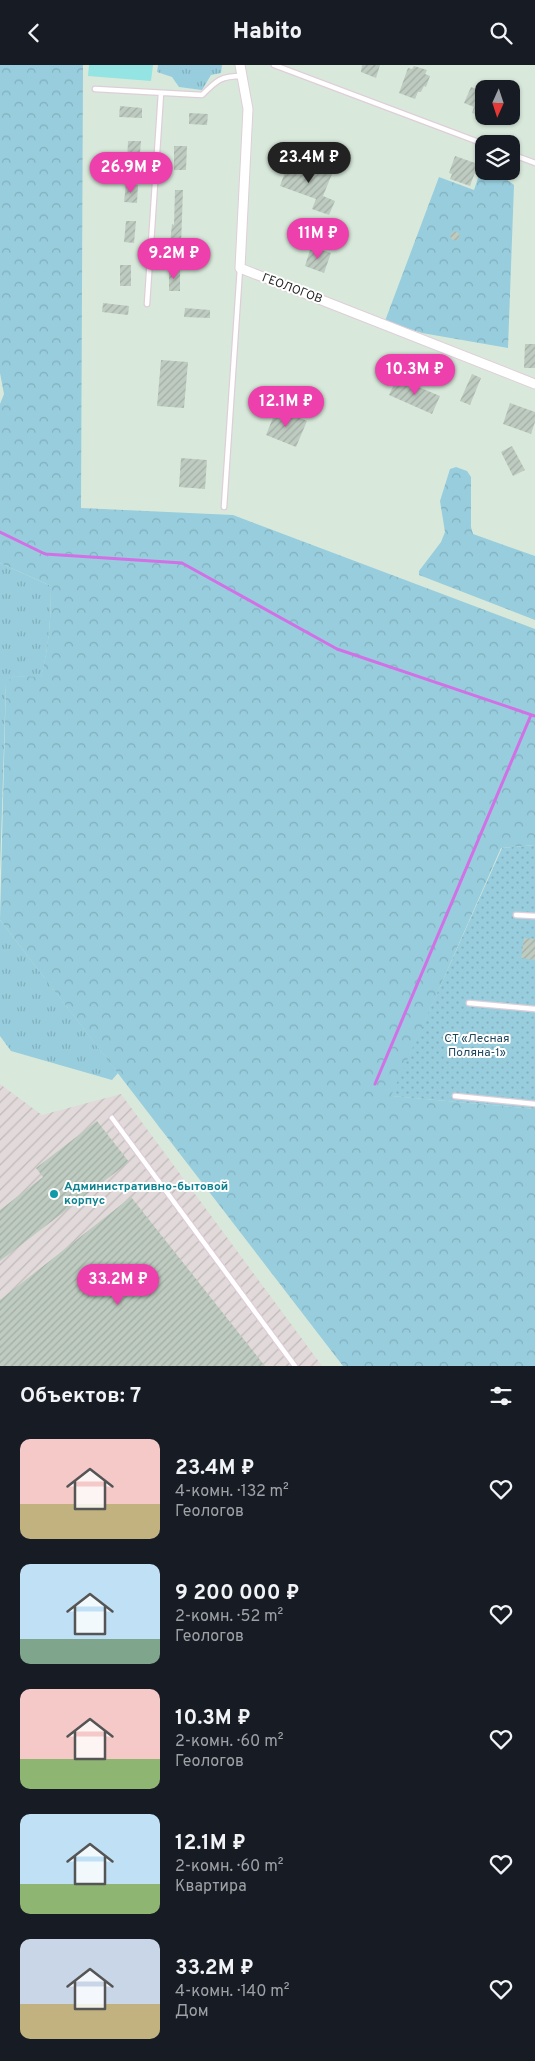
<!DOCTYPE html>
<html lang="ru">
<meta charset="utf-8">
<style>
:root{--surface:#171b24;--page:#20242c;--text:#f1f3f6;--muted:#9ea1a6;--accent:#ee40ac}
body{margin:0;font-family:Overpass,sans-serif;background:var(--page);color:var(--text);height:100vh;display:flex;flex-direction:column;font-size:19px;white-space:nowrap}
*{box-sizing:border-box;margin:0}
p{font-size:16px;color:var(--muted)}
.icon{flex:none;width:28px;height:28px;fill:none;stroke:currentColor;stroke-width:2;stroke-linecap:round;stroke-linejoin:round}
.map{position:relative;height:1301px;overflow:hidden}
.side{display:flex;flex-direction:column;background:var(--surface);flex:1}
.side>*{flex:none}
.needle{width:32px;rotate:183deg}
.controls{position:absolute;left:475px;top:15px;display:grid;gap:10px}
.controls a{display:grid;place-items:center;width:45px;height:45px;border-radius:10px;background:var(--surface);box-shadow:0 1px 4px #0004;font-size:25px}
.price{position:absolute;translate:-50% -42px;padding:0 11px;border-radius:18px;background:var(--accent);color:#fff;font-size:16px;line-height:32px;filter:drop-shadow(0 1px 2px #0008)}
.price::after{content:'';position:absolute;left:50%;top:30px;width:15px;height:11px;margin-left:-8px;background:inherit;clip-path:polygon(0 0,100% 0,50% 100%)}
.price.on{background:#222;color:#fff}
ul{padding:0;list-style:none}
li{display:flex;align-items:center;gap:15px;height:125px;padding:0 20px}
li span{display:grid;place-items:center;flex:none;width:140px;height:100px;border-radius:10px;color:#555}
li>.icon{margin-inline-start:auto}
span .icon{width:60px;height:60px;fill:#fffc;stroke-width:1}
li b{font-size:21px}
h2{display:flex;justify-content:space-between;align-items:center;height:60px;padding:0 20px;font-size:21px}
header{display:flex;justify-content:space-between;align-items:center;height:65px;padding:0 20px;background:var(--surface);font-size:22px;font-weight:800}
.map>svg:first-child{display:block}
</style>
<header><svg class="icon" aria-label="back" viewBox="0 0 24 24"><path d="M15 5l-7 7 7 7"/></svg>Habito<svg class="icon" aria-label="search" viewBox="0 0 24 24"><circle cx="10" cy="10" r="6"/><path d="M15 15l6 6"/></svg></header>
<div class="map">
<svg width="535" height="1301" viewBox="0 0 535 1301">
<defs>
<pattern id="industrial-furrows" width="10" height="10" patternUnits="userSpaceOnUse" patternTransform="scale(1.25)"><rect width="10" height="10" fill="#e1d9da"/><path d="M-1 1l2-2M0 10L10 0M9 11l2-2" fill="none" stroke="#c1babb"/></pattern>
<pattern id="grass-tufts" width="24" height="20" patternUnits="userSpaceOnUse" patternTransform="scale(1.25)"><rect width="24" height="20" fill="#97cddd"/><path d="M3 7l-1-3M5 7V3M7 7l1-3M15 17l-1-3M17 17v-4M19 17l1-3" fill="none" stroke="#82b0be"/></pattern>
<pattern id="forest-crowns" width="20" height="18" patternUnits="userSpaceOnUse" patternTransform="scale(1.25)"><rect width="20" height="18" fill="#97cddd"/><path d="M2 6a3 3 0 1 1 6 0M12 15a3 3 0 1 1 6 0" fill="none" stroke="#82b0be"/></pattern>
<pattern id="garden-dots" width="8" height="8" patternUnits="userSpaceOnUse" patternTransform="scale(1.25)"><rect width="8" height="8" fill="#97cddd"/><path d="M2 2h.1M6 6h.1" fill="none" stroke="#82b0be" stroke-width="1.8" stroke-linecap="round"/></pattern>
<pattern id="building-hatch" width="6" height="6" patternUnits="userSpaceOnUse" patternTransform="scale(1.25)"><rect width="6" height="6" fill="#becbc0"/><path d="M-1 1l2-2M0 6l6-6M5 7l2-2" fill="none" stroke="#a3aea5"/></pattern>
</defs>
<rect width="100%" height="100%" fill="#d8e9db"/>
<path fill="url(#industrial-furrows)" d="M0 1019 42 1050 121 1029 322 1301H0Z"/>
<path fill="url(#grass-tufts)" d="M158 0H222L221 8 211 10 202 25 179 22 172 12 157 7Z
M0 498 51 521C51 552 49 583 41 613L15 611 6 618 0 806Z
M0 855 118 1008 112 1015 11 986 0 971Z"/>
<path fill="url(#forest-crowns)" d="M0 0H83L81 443 233 450 535 564V780L501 783 392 1031 535 1044V1301H343L0 855 6 617 15 611 41 612C49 582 51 552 51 521L0 498V339L4 329 0 308Z
M486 106 505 113 514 120 508 283 422 268 385 256 439 112 474 125 479 110Z
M456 402 467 406 471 412V462L473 469 535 491V555L419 510V506L441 477 445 467 440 436 450 404Z"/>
<path fill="url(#garden-dots)" d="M535 780V1044L391 1031 502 783Z"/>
<path fill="#93e4e3" d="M89 0H153L151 16 88 11Z"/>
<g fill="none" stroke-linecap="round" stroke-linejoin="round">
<path stroke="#d270e6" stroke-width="3" d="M0 467 45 489 182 498 337 584 535 651
M375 1019 531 650"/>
</g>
<path fill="url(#building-hatch)" d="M362 0H380L376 13 361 7Z
M414 1 427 5 425 9 430 11 426 22 424 21 421 27H418L415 34 399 28 408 3 412 4Z
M471 22 484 27V52L472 48 474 42 464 38Z
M120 41 142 43V53L119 52Z
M189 48 208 49 207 60 189 59Z
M128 76H141L139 99 127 98Z
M174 81H187L186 105H174Z
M455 91 478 99 470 121 450 114 452 109 449 108Z
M290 93 332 109 323 131 335 136 329 150 312 144 316 134 280 121Z
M126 119 138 120 137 138 124 137Z
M175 125H183L181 180 170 179 172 159 174 160Z
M126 156H136L134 178 124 177Z
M450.5 171a4.5 4.5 0 1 1 9 0a4.5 4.5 0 1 1-9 0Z
M311 182 331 188 324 208 305 201Z
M120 200H131V221H120Z
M169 204H180V226H169Z
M103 238 129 241 128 250 102 247Z
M185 243 210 245V253L184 252Z
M525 279H535V303H524Z
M161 295 188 297 184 343 157 341Z
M472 309 481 313 470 340 460 336Z
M397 313 440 331 432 349 389 330Z
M510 338 535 347V357L531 369 503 359Z
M277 343 307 356 296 382 266 370Z
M512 381 525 405 513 411 501 387Z
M181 393 207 395 205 424 179 422Z
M524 873 535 874V895L521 893Z
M97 1056 129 1097 0 1196V1145L43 1112 36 1103Z
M131 1132 265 1301H0V1235Z"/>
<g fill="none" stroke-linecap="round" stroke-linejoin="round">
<defs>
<path id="lane" d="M274 0 484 79
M95 24 202 30C217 15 221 11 242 11
M511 89 535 98
M147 239 161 28
M224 442 240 203
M516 850 535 851
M469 938 535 944
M455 1031 535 1039
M112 1053 295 1301"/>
<path id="street" d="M240 0 248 44 240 203 535 319"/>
</defs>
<use href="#lane" stroke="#dfced9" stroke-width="7"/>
<use href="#street" stroke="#dfced9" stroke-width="11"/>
<use href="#lane" stroke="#fff" stroke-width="4.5"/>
<use href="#street" stroke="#fff" stroke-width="9"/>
</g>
<circle fill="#0f9aa8" stroke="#fff" stroke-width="2" cx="54" cy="1129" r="5"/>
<g text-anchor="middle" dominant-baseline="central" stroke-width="4" stroke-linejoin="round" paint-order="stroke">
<g font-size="12" fill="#272727" stroke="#fff">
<text transform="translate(292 224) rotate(21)">ГЕОЛОГОВ</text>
</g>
<g font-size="12" fill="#1d465d" stroke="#fff">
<text x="477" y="974">СТ «Лесная<tspan x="477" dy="14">Поляна-1»</tspan></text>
</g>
<g font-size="12" font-weight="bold" fill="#0d838f" stroke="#fff" text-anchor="start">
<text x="64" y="1122">Административно-бытовой<tspan x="64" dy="14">корпус</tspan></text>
</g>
</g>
</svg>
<div class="controls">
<a><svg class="needle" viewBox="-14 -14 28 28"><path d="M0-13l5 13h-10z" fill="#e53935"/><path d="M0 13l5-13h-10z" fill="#9ea1a6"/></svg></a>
<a><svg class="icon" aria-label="layers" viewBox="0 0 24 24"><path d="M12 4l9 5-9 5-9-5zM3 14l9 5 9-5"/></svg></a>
</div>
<b class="price on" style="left:309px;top:119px">23.4M ₽</b>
<b class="price" style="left:131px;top:129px">26.9M ₽</b>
<b class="price" style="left:318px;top:195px">11M ₽</b>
<b class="price" style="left:174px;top:215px">9.2M ₽</b>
<b class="price" style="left:415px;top:331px">10.3M ₽</b>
<b class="price" style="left:286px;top:363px">12.1M ₽</b>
<b class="price" style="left:118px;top:1241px">33.2M ₽</b>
</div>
<section class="side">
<h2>Объектов: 7<svg class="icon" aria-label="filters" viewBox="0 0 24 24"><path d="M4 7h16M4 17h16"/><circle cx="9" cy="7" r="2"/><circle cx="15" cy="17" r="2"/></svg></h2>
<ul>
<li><span style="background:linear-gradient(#f6c9c9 65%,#c2b280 0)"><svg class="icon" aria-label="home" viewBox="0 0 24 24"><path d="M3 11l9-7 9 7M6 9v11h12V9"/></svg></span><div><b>23.4M ₽</b><p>4-комн. · 132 m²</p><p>Геологов</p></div><svg class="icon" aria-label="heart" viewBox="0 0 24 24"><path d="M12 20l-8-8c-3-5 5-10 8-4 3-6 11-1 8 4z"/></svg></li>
<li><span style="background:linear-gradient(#bfe0f5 75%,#7fa58c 0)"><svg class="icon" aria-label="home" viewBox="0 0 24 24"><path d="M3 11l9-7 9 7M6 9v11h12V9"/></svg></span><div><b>9 200 000 ₽</b><p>2-комн. · 52 m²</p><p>Геологов</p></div><svg class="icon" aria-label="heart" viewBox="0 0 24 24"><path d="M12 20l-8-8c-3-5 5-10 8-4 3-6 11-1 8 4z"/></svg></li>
<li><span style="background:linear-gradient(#f6c9c9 70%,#8fb573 0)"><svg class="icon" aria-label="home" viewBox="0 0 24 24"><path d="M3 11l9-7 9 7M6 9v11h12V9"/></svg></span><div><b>10.3M ₽</b><p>2-комн. · 60 m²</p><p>Геологов</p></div><svg class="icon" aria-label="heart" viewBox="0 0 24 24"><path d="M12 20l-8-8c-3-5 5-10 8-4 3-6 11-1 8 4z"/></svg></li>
<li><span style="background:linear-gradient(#bfe0f5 70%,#8fb573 0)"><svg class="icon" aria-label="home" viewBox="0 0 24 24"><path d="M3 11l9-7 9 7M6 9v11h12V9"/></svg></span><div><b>12.1M ₽</b><p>2-комн. · 60 m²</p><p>Квартира</p></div><svg class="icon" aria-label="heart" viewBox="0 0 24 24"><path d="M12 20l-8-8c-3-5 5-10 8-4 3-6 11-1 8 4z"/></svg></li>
<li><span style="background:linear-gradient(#c9d6e8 65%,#c2b280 0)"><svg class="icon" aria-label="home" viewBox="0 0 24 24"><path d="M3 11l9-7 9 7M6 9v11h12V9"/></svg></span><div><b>33.2M ₽</b><p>4-комн. · 140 m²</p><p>Дом</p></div><svg class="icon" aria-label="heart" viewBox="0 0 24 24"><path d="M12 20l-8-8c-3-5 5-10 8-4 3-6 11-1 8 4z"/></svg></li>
</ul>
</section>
